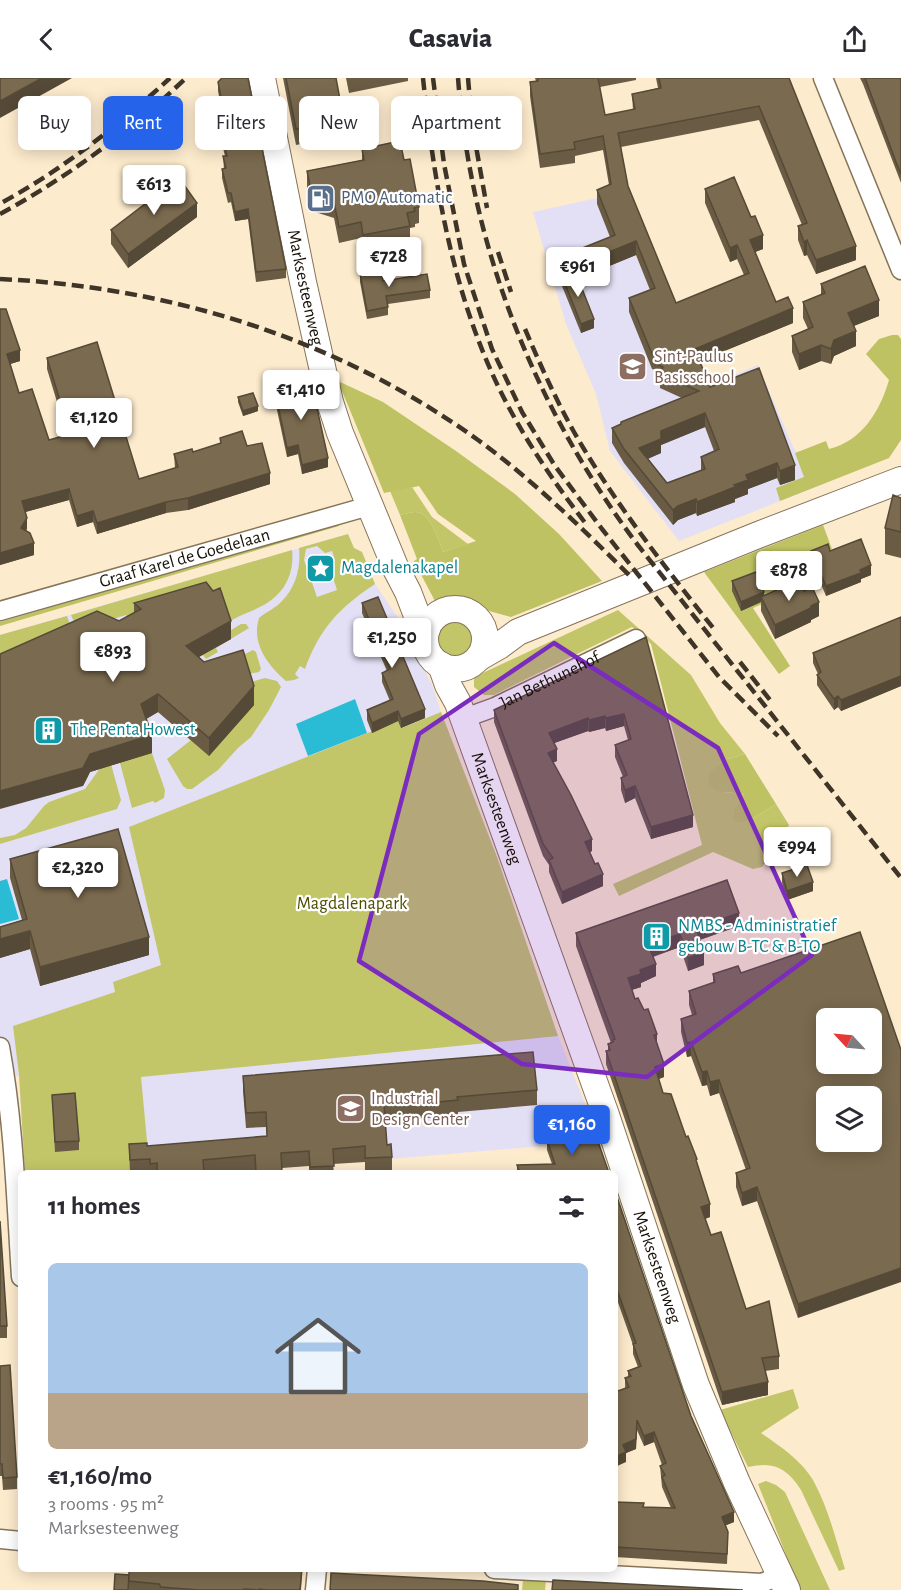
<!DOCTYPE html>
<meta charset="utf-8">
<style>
:root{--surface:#fff;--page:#f2f2f3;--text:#2b2b33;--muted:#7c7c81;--line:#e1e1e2;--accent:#2563eb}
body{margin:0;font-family:"Alegreya Sans",sans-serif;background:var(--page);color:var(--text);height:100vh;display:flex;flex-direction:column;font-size:22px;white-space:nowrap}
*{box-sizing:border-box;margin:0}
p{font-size:20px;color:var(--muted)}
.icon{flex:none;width:33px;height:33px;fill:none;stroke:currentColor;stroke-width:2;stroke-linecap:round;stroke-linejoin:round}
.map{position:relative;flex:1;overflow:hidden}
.side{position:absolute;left:18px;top:1092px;width:600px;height:402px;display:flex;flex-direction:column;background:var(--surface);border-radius:9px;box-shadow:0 3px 15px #0003}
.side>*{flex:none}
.top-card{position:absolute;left:18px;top:18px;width:600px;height:54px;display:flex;gap:12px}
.needle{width:39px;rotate:296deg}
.tools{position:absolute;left:816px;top:930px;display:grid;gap:12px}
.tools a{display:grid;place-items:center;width:66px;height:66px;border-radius:9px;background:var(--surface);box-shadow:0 3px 15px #0003;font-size:30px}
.price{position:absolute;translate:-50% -51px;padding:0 14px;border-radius:6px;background:#fff;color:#222;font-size:20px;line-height:39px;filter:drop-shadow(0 2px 3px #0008)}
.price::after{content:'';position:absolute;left:50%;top:36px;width:18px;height:14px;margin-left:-9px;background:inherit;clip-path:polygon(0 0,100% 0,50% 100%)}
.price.selected{background:var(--accent);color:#fff}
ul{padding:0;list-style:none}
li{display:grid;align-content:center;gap:12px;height:318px;padding:0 30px}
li+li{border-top:2px solid var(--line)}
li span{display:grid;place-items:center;height:186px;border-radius:9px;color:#555}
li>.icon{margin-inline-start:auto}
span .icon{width:108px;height:108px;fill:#fffc;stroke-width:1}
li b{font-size:26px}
h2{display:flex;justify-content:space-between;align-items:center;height:72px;padding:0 30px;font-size:26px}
.pill{padding:0 21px;border-radius:9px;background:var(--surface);box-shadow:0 3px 15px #0003;font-size:21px;line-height:54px}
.pill.selected{background:var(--accent);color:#fff}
header{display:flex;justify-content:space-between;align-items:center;height:78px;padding:0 30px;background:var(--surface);font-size:27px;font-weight:800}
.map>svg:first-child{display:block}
</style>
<header><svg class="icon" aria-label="back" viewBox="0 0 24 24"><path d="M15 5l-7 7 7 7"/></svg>Casavia<svg class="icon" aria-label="share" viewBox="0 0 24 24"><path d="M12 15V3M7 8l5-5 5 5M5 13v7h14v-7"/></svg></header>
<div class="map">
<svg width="901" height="1512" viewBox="0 0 901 1512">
<rect width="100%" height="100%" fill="#fdebcd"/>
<path fill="#e3e0f6" d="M611 117 693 314 758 287 794 371 826 405 679 463 610 373 596 316 566 246 533 134Z
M348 456 354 470 362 474 375 506 410 557 412 570 432 606 441 634 497 779 558 958 600 1063 391 1081 25 1095 19 998 0 997V557Z"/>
<path fill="#c2c668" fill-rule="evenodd" d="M412 409 432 439 468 466 443 474C439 463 431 434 415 434 411 434 405 436 400 437L390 413Z
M348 456 354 470 362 474 375 506C339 530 320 550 305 591L300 588 295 596 299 600 294 602 286 603C268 587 251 566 259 540 266 534 276 530 282 523 296 509 301 489 299 470ZM317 468 325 475 332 473 335 482 328 484 337 512 317 519 304 482 306 471Z
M292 472C294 489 289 506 276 518 264 530 246 534 232 542 203 558 177 584 141 583 125 582 115 568 102 560 88 551 77 553 71 537ZM126 537 140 550 119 561 90 548Z
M618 532 691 597 720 645 745 676 728 681 724 714 744 716 735 729 750 742 776 726 789 747 762 789 753 791 713 774 619 818 613 806 702 767 651 566 632 549 494 617H484L474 609V599Z
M67 538 71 550 81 705 48 718 42 713 0 594V557Z
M436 561a19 19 0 1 1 38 0a19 19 0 1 1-38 0Z
M241 546H246L249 550 216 570 218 574 206 581 203 577 187 585 231 583 253 572 256 574 261 591 259 594 147 615 226 555Z
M265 600 277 603 281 609 269 632 251 659 238 670 218 692 192 711H187L183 708 167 681 191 662 158 634 141 644 165 712 164 720 155 725 153 723 132 730 120 685 109 679 121 722 117 731 0 766V760L15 757 26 750 44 728 49 724 85 711 119 664 129 638Z
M441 634 497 779 558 958 141 999 150 1095H25L19 997 13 948 115 914 113 904 161 887 129 749 398 643 402 650Z
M793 1311 799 1330 761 1355C780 1368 801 1382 813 1402 828 1429 836 1462 845 1491L839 1493 801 1412C787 1390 774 1383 748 1389L720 1332Z
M766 1403 776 1407 785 1414 830 1512H800L758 1406Z
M523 1502H546L545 1512H522Z"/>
<path fill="#bec262" d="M892 257H898L901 261V362L889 380 780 423 776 410 804 399 795 375 826 363 829 371C862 363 880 333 889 302L866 276 879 261Z
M338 303 383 324 456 373 515 416 559 456 602 503 511 539 489 533 462 521 437 527 414 483 417 481 400 437C405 436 411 434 415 434 431 434 439 463 443 474L476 463 438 436 419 408 384 415Z
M338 445 339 448 0 548V544Z
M823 447 832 471 796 482 805 507 753 530 790 588 779 596 704 494Z
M745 676 776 726 750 742 738 745 733 741 735 729 744 716 716 713 708 705 710 694 728 681Z"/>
<path fill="#2abcd5" d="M355 621 367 655 308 678 296 646Z
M7 801 19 841 0 846V803Z"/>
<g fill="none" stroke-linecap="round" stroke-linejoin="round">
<defs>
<g id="street">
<path d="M823 0 901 192"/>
<path id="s1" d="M0 533 369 428"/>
<path id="s2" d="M462 641 495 629 636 561"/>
<path d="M0 969C14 1045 16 1122 21 1199"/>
<path d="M0 1461 21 1463"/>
<path d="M494 1491 762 1505 781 1497"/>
<path d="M315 1512 317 1491"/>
</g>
<g id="secondary">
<path id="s3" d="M262 0 303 204 330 324 340 355 396 491 408 514 416 535 427 551"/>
<circle cx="455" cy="561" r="30"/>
<path d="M480 579 499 568 518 554 758 457 901 402"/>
<path id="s4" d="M441 587 448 607 458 625 606 1037 696 1307 737 1405 787 1512"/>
</g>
</defs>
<use href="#street" stroke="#857459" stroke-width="21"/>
<use href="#secondary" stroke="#857459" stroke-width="28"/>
<use href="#street" stroke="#fff" stroke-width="18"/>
<use href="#secondary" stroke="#fff" stroke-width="26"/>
<path stroke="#3e3528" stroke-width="4.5" stroke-dasharray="12 6" stroke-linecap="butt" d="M423 0C434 105 452 212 498 308 522 358 553 403 586 446
M433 0 444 86 464 186 492 271 522 334 555 388 602 451 719 599 778 658
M458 0C471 170 535 330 637 466L901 800
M468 0 472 46 487 130
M3 124C63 91 119 47 170 0
M0 136C68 99 130 53 186 0
M498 174 511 214
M0 201C171 209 338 261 478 362 534 403 584 452 633 501
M525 251C540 286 555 320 574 354 614 424 664 488 714 551
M740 584 770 622"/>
</g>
<path fill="#695b44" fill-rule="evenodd" d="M283 0H336L341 43 331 45V60L296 67Z
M346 0H408V3L349 15Z
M535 0H636V2L600 9 605 37 633 32 632 16 658 10 656 0H789L856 182 816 196 807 177 804 178 798 162V148L802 147 759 42 621 69 628 108 676 225 744 197 737 181 730 184 705 125V111L763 171 755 174 776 224 793 245 700 283 710 309 795 402 780 407 777 400 748 411V416L735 421V424L697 438 696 435 678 442 673 447 624 385 612 365V350L621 346V344L682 320 660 310V302L656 300V292L652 291 629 234V220L650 212 636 177 578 201 594 250 581 255 562 208V198L572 194 570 189V175L610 159 597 126V112L609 107 603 72 575 78V85L540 90 530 18V4L536 3ZM705 349 714 373 701 379V392L667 405 648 381 661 375V367Z
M860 0H901V105L863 6Z
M218 4 286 191V200L256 204 248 141 235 143 231 124 228 125 222 100V91H224L223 78H225L223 70V61L231 60 226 39 223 40 218 13Z
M362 71 404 82 419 129V145L415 146V149L410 150V164L363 173 361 160 339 165 334 140 312 133 307 109V93L362 82Z
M197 139 128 190 111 166V152Z
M360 195 383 203 430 212V220L388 226V237L367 241 360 204Z
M821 206 879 238 854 248 856 268 834 278 831 286 821 283 799 292 792 274V258L808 251 803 240V224L821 217Z
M0 231 20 283 10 286 19 315 49 362 67 357 47 291V280L139 401 175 390 174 376 193 374 220 366V360L247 368 270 406 188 432 166 435 97 456 93 444 77 449 69 422 25 434 26 452 34 477 0 487Z
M274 309 328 389 302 396 298 376 287 379 274 318Z
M238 319 258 333 243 338 238 324Z
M901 420V480L885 476V450Z
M811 473H830L871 497 861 501V504L826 518 811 482Z
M732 503 764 517 804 513 819 538 811 542V544L775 561 761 533V524L741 533 732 513Z
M134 525 231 561 199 579 254 627 209 678 158 634 146 641 152 675 90 694 83 708 119 543 134 535Z
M362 525 425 640 401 650 398 643 372 655 367 642V632L390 623 382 604V595L387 593 362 535Z
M901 539V608L841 633 838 629 834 632 817 607V597L818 596 813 585V575Z
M646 559 693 749 651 761 635 720 625 725 621 712V700L623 699 615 679V667L628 662 624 648 606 653 605 650 589 654 588 653 554 665 557 683 553 684 592 773 590 774 603 808 562 826 549 794V787L543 778 494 644V632Z
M10 781 149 877 40 908 30 871 0 880V849L22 842 10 800Z
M782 795 813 813 787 822 782 805Z
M739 848 700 862 704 887 688 893 680 869 653 879 656 898 641 905V909L632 912 635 921 657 967 664 999 659 1001 663 1015 686 1059 697 1087 710 1139 705 1141 711 1157 746 1231 779 1278V1291L765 1293 768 1317 722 1327 606 986V973H608V966L611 965 576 868V855Z
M860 854 798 1240 757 1123 742 1128 736 1109V1095L746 1092 719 1015 710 1018 707 1007 702 1008 691 978 687 979 681 954V941L692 937 689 927V913L713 905V896L741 895Z
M243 998 537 1012V1027L458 1034V1037L438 1039 415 1041V1037L385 1041 387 1067 392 1079V1094L365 1095V1084L333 1086 334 1095H309V1088L282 1090V1095H255V1092L223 1095H130L129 1066 147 1068 267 1058 266 1049 246 1050 243 1013Z
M52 1017 79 1063V1072L55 1074Z
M547 1062 609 1095H517V1087L552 1086 547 1072Z
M615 1113 691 1338 734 1444 726 1447 728 1464 727 1486 615 1479V1424L644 1429 671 1430 662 1409 660 1388 662 1387 654 1364 644 1368 637 1352 636 1371 626 1375V1384L625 1300 628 1299V1293L638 1289 633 1276V1267L615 1216Z
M0 1143 7 1248V1260H0Z
M0 1288 17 1399V1411L3 1412 2 1398H0Z
M302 1491 301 1512H114L129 1497Z"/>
<path fill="#554a37" d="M42 0H72L0 40V23Z
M341 27V43L331 45 329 30Z
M223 30H226V39L223 40Z
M197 125V139L128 190V176Z
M248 131V141L235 143V134Z
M763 157V171L750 176V162Z
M807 162V177L804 178V164Z
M636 163V177L575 202V188Z
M737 167V181L730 184V170Z
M856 168V182L816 196V182Z
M879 222V238L848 250V235Z
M793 230V245L695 285V271Z
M594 241V250L581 255V246Z
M856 253V268L834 278 831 286V271L834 262Z
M821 267V283L799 292V276Z
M20 272V283L7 287V276Z
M258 328V333L243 338V333Z
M705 335V349L661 367V375L639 384V370L661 353Z
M298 367V376L287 379V370Z
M328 380V389L302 396V387Z
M777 385V400L748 411V416L735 421V424L697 438V424L734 407 746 397Z
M795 387V402L780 407V393Z
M270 395V406L188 432V420Z
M69 411V422L22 435V423Z
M696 421V435L678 442 673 447V432L678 428Z
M166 424V435L97 456V445Z
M93 433V444L77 449V438Z
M27 440V451L21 461V450Z
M34 465V477L0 487V475Z
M871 487V497L861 501V504L826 518V508L860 492Z
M764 514V523L761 519V524L741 533V524Z
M819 524V538L811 542V544L775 561V547Z
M231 543V561L186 586V568Z
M901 598V608L841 633V622Z
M254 608V627L209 678V660Z
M158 616V634L141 644V626Z
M838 618V629L834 632V621Z
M425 631V640L401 650V641Z
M398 633V643L372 655V645Z
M624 636V648L606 653V640Z
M605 638V650L589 654V642Z
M588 640V653L549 667V655Z
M152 657V675L90 694 83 708 0 731V713L90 676Z
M557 671V683L548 687V675Z
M635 708V720L625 725V712Z
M693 737V749L651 761V749Z
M592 761V773L585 776V764Z
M603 796V808L562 826V814Z
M813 804V813L787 822V813Z
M739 835V848L696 863V850Z
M30 853V871L0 880V861Z
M680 856V869L648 880V867Z
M149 859V877L40 908V889Z
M704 874V887L688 893V880Z
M656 886V898L641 905V909L628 913V900L640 892Z
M657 956V969L654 957Z
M691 964V978L687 979V965Z
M664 986V999L655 1002V989Z
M707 993V1007L702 1008V994Z
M719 1002V1015L710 1018V1004Z
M757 1109V1123L742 1128V1115Z
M710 1126V1139L701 1142V1129Z
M901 1190V1204L798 1240V1226Z
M768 1304V1317L722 1327V1314Z
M637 1342 636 1371 626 1375V1384L615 1389V1379Z
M654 1354V1364L644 1368V1358Z
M734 1434V1444L722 1449V1439Z"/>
<path fill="#7a6a4f" stroke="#554a37" stroke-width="1.5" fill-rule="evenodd" d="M0 0H42L0 23Z
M222 0H248L286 191 256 194 248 131 235 134 231 115H228L222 91 226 90 223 78H227L223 61 232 59 226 30H223L218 4Z
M286 0H336L341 27 329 30 331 44 296 51Z
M538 0H598L605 37 635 31 632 16 661 10 659 0H789L856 168 816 182 807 162 804 164 798 148 807 145 759 28 618 55 628 108 676 225 749 195 737 167 730 170 705 111 734 99 751 139 755 138 763 157 750 162 776 224 788 219 793 230 695 271 710 309 759 290 795 387 780 393 777 385 746 397 748 402 734 407 735 409 697 424 696 421 678 428 673 432 624 371 612 350 621 346V344L699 313 660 296 663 289 656 286 659 279 652 276 629 220 655 210 636 163 575 188 570 175 615 157 597 112 611 106 603 58 574 64 575 71 540 76 530 4 538 3ZM705 335 719 371 701 379 705 391 667 405 639 370 661 361V353Z
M865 0H901V96L896 84Z
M400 63 404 82 410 81 419 129 414 130 415 133 407 135 410 148 363 157 361 144 339 149 334 124 312 117 307 93 364 82 362 71Z
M179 100 197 125 128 176 111 152Z
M865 188 879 222 848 235 856 253 834 262 831 271 821 267 799 276 792 258 813 249 803 224 825 215 821 206Z
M381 191 383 203 427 196 430 212 386 218 388 229 367 233 360 195Z
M575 193 594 241 581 246 562 198Z
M0 231H6L20 272 7 276 19 315 32 311 49 362 70 356 47 280 97 264 139 401 178 389 174 376 192 371 193 374 221 365 220 360 242 353 247 368 262 365 270 395 188 420 166 424 97 445 93 433 77 438 69 411 22 423 27 440 21 450 30 455 34 465 0 475Z
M302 302 303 305 311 303 328 380 302 387 298 367 287 370 274 309Z
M253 315 258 328 243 333 238 319Z
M893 417 901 420V454L885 450Z
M861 461 871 487 860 492 861 495 826 508 811 473 828 466 830 473Z
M756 494 764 514 741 524 732 503Z
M799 502 804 513 812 509 819 524 811 528V530L775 547 761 519Z
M206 504 213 513 220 510 231 543 186 568 204 584 243 572 254 608 209 660 158 616 141 626 152 657 90 676 83 690 0 713V576L97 533 119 543 141 531 134 525Z
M378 519 425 631 401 641 398 633 372 645 367 632 393 621 382 595 390 591 362 525Z
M901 539V598L841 622 838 618 834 621 817 597 821 594 813 575Z
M646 559 693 737 651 749 635 708 625 712 621 700 627 697 615 667 631 661 624 636 606 640 605 638 589 642 588 640 549 655 557 671 548 675 571 717 592 761 585 764 595 786 598 785 603 796 562 814 549 782 553 780 543 766 494 632Z
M118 751 149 859 40 889 30 853 0 861V849L27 841 10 781Z
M807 787 813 804 787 813 782 795Z
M727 802 739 835 696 850 704 874 688 880 680 856 648 867 656 886 640 892 641 896 628 900 635 921 638 920 644 932 648 931 657 956 654 957 664 986 655 989 663 1015 671 1016 686 1059 688 1058 697 1081 696 1082 710 1126 701 1129 711 1157 721 1154 746 1231 769 1223 779 1278 762 1280 768 1304 722 1314 606 973 610 972 608 966 613 964V962L615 961 576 855Z
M860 854 901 972V1190L798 1226 757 1109 742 1115 736 1095 750 1090 719 1002 710 1004 707 993 702 994 691 964 687 965 681 941 696 936 689 913 715 904 713 896 738 888 741 895ZM826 940H872V986H826ZM826 1018H872V1064H826Z
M533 974 537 1012 457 1019 458 1022 438 1024 415 1025V1021L384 1026 387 1067 391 1066 392 1079 365 1080V1068L333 1071 334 1088 310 1089 309 1073 281 1075 282 1095H256L255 1077 203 1082 204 1095H157V1085L150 1086V1081L130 1082 129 1066 147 1065V1068L267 1058 266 1034 246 1035 243 998Z
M75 1015 79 1063 55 1064 52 1017Z
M595 1055 609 1095H520L517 1087 555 1086 547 1062 549 1061V1059Z
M615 1113 691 1338 734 1434 722 1439 728 1454 727 1476 615 1469V1424L644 1425 643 1429 675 1430 662 1399 665 1397 660 1388 666 1385 654 1354 644 1358 637 1342 636 1361 623 1367 626 1374 615 1379V1314L629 1309 625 1300 631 1298 628 1293 641 1288 633 1266 636 1265 615 1206Z
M0 1143 7 1248H0Z
M10 1287 17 1399 3 1400 2 1386H0V1288Z
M129 1491H302L300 1512H267L259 1511V1512L244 1511V1512H199L161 1509 159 1506 129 1503Z
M331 1495 483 1503 518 1507V1512H330Z
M115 1496 129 1497 128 1512H114Z
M553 1502 743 1512H552Z"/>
<path fill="#7b2cbf" fill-opacity="0.2" stroke="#7b2cbf" stroke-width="4.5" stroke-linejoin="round" d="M554 565 718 670 812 877 647 999 522 986 359 883 419 656Z"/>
<defs>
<symbol id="fuel-square" viewBox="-11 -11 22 22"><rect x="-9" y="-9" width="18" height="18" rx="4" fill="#5c6f8a" stroke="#fff"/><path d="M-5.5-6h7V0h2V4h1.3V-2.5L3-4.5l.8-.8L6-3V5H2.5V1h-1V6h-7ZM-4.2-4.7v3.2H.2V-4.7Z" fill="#fff"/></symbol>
<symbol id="school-square" viewBox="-11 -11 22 22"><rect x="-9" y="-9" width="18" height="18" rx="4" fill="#8d6e63" stroke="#fff"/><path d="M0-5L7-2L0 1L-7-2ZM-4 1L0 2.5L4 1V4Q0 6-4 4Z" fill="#fff"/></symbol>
<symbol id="sight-square" viewBox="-11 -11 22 22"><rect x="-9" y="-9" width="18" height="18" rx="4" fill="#0f9aa8" stroke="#fff"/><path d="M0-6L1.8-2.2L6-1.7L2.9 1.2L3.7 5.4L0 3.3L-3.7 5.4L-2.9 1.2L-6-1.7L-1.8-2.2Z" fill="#fff"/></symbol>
<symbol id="building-square" viewBox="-11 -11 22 22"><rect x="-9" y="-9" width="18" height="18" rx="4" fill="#0f9aa8" stroke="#fff"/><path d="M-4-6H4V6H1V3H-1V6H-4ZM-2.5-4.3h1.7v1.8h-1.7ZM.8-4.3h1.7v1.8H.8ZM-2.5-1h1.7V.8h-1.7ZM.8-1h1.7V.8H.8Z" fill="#fff"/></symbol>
<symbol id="university-square" viewBox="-11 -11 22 22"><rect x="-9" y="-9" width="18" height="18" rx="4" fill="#8d6e63" stroke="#fff"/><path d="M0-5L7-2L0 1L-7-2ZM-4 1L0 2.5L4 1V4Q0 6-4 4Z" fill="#fff"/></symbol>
</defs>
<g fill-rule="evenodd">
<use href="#fuel-square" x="304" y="104" width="33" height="33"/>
<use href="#school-square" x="616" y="272" width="33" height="33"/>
<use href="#sight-square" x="304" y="474" width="33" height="33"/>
<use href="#building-square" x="32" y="636" width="33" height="33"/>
<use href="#building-square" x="640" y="842" width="33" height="33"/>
<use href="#university-square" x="334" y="1014" width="33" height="33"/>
</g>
<g text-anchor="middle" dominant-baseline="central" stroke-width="4.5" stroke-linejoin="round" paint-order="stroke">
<g font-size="18" fill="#4e5e75" stroke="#fff" text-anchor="start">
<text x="341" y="120">PMO Automatic</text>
</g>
<g font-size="18" fill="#181107" stroke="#fff">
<text stroke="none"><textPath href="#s3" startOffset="214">Marksesteenweg</textPath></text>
<text stroke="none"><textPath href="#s1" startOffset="192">Graaf Karel de Goedelaan</textPath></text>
<text stroke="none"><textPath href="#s2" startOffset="96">Jan Bethunehof</textPath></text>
<text stroke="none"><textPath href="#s4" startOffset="154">Marksesteenweg</textPath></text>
<text stroke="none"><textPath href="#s4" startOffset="640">Marksesteenweg</textPath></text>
</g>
<g font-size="18" fill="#785e54" stroke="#fff" text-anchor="start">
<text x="654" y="279">Sint-Paulus<tspan x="654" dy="21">Basisschool</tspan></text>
<text x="371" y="1021">Industrial<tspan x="371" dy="21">Design Center</tspan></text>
</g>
<g font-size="18" fill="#0d838f" stroke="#fff" text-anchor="start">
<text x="341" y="490">Magdalenakapel</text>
<text x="70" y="652">The Penta Howest</text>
<text x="678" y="848">NMBS - Administratief<tspan x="678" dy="21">gebouw B-TC &amp; B-TO</tspan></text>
</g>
<g font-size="18" fill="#4d4e00" stroke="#fff">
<text x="352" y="826">Magdalenapark</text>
</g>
</g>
</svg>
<div class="tools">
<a><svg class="needle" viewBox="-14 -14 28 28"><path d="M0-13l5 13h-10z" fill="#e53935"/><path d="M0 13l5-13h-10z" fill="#7c7c81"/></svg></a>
<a><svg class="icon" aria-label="layers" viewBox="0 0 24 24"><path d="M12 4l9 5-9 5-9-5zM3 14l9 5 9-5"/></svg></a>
</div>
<b class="price" style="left:154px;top:138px">€613</b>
<b class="price" style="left:389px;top:210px">€728</b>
<b class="price" style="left:578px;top:220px">€961</b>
<b class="price" style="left:301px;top:343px">€1,410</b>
<b class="price" style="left:94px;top:371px">€1,120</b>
<b class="price" style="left:789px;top:524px">€878</b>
<b class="price" style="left:392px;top:591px">€1,250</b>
<b class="price" style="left:113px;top:605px">€893</b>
<b class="price" style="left:797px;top:800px">€994</b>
<b class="price" style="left:78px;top:821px">€2,320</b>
<b class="price selected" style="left:572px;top:1078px">€1,160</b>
<div class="top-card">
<a class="pill">Buy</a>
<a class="pill selected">Rent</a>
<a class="pill">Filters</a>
<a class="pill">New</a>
<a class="pill">Apartment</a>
</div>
<section class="side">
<h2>11 homes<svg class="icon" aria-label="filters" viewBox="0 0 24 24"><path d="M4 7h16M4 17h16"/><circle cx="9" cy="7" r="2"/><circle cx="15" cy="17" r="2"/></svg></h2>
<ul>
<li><span style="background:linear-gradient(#a9c7e8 70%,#b9a48a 0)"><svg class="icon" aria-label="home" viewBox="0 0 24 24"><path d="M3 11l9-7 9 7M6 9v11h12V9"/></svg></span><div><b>€1,160/mo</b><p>3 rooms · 95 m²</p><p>Marksesteenweg</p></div></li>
</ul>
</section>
</div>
